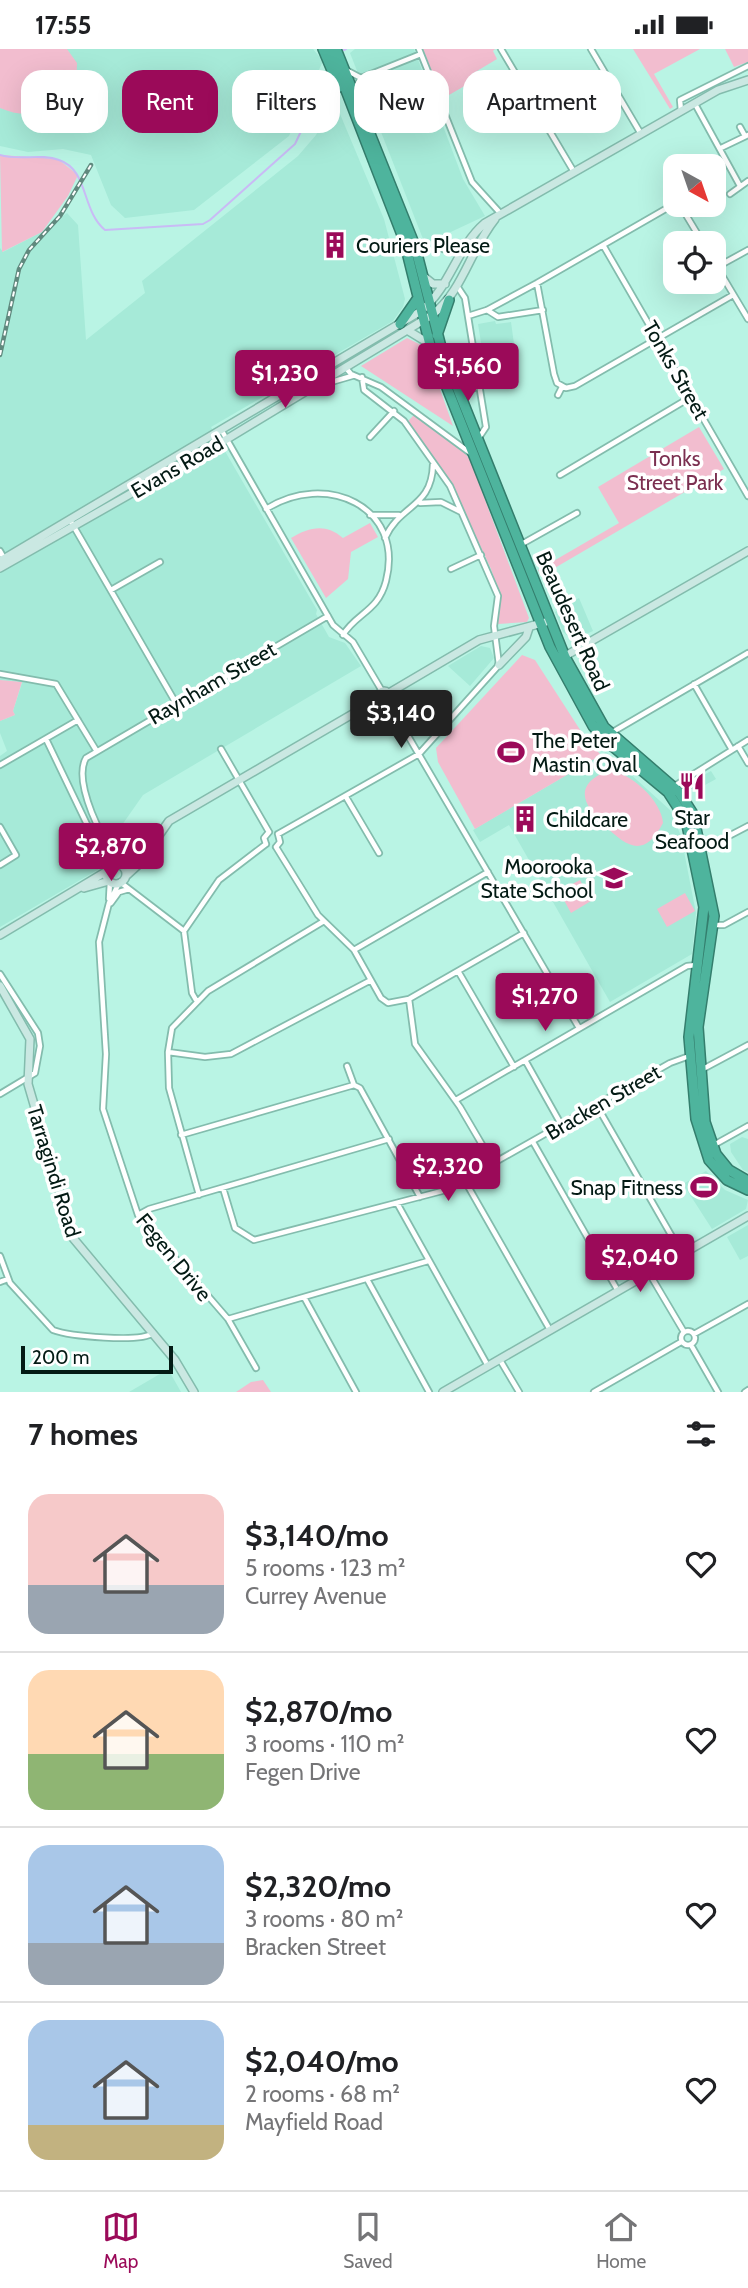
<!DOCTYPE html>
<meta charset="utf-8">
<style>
:root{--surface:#fff;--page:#f2f2f2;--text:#202124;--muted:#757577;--line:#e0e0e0;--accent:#9b0a59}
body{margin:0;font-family:Cabin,sans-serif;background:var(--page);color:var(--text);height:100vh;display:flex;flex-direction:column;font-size:26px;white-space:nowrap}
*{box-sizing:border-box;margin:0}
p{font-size:23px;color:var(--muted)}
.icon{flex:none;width:38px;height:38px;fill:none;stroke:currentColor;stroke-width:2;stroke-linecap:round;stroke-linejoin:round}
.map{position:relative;height:1343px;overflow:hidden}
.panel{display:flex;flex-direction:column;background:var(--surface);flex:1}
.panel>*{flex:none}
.top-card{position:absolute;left:21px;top:21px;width:707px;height:63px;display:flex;gap:14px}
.needle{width:46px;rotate:140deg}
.buttons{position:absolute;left:663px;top:105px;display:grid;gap:14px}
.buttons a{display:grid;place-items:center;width:63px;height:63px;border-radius:14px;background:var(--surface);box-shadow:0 7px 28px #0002;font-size:35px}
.scale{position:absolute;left:21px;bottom:18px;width:152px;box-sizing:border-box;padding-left:7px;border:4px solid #031a14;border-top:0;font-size:19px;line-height:24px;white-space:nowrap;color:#031a14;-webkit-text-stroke:5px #fff;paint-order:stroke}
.price{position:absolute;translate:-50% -60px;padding:0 16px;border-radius:7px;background:var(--accent);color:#fff;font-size:23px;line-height:46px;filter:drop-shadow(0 2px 4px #0008)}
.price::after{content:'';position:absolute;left:50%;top:42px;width:21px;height:16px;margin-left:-10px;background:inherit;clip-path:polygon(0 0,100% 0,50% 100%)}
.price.on{background:#222;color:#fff}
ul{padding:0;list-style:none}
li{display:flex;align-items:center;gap:21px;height:175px;padding:0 28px}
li+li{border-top:2px solid var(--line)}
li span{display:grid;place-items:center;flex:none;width:196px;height:140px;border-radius:21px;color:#555}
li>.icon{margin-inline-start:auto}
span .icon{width:84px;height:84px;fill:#fffc;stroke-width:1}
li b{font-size:30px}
h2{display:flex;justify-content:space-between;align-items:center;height:84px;padding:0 28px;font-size:30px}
.chip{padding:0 24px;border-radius:21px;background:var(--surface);box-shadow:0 7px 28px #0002;font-size:24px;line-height:63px}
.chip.on{background:var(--accent);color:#fff}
.status{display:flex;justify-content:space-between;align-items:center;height:49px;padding:0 35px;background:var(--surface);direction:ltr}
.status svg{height:19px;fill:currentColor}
.menu{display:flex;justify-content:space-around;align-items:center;height:98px;border-top:2px solid var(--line);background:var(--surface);font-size:19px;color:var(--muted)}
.menu a{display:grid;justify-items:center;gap:4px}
.menu .on{color:var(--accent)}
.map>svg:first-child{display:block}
</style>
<div class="status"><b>17:55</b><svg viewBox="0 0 49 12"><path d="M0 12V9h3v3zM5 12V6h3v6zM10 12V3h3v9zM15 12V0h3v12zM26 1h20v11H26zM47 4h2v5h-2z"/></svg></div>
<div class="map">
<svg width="748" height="1343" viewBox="0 0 748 1343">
<rect width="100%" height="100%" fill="#b9f4e4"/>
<path fill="#a6ead8" d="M0 0H313L323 12 289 87 194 161 125 169 111 156 91 106 63 100 28 103 0 97Z
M355 0H414L463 130 485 167 425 195 350 4Z
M335 53 384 170 405 250 403 258 393 272 211 378 317 561 316 565 329 588 345 594 361 617 143 746 122 776 90 793 99 809V820L0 878V707L7 702 0 684V672L15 666 13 662 22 634 0 631V199L3 203 42 183 67 164 78 176 86 291 145 244 142 232 298 107 316 86Z
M495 272 496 275 511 273 514 295 482 300 478 275Z
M579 549 593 582 573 591 563 583 555 563Z
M481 597 490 599 494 609 470 637 448 617Z
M606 703 670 761 681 787 696 864 692 905 610 953 509 776 480 793 473 781Z
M711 722 716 730 694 742 686 736Z
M742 1088 748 1090V1123L743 1121 731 1103 730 1095Z
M706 1122 725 1141 748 1151 746 1160 712 1180 683 1135Z
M748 1176V1207L740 1211 727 1188Z
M168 1320 181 1343H129L153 1329Z"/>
<path fill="#f2bdcf" d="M0 0H67L77 14 76 40C54 62 30 72 0 59Z
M423 0H495L493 2 497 10 472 25 475 31 442 50Z
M633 0H700L654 25 673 58 670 60Z
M725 0H748V13L734 18Z
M0 106 58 110 78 126 68 147 42 183 2 203Z
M407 289 425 298 453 377 361 317Z
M414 366 463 400 471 413 529 569 527 573 498 575 500 547 491 520 451 434 408 372Z
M699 378 724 420 541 527 538 521 619 474 598 438Z
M370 474 378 488 351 503 348 530 326 549 291 489C309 478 326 474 343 489Z
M522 606 535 611 586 690 601 706 475 780 438 713 436 699Z
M0 631 22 633 13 662 15 666 0 672Z
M607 722C629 721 662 752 663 774 644 810 627 798 604 776 583 756 573 736 607 722Z
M580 831 591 852 571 864 559 842Z
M685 844 695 862 667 878 657 860Z
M263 1331 271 1343H236L251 1333Z"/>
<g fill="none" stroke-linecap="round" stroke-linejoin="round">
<path stroke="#c9bbf5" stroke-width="2" d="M344 1 346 0
M0 106C19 112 41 104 59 111 89 121 81 161 105 181L203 175 210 171 295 95 328 25"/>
<defs>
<path id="street" d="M419 0 472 133 501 165
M501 0 574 123
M591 0 641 85
M346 21 361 29
M354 42 361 29 421 5
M695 55 740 137
M681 62 680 51 748 17
M740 78 745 87
M721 99 748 86
M730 145 748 132
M680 156 703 194
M603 196 748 447
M443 200 457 194 473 202
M714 213 748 270
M717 218 748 201
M537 234 554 325 557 334 566 339 575 337 733 246
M457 237 465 249 486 378 478 390
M487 261 498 268 543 261
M468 267 487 261 537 234 676 154
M345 318 351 325 381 338 469 403
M321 336 352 327
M458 337 467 342 479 337
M558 346 562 338
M222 382 333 576 353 593 382 642
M370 388 394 362
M560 426 691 348
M420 454 441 453 461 463
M266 460C325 422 405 457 386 532 378 563 356 564 343 586
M370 466H399
M70 471 177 656
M385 489C400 455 432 459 433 415
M520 496 577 464
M0 502 5 511
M451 520 481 506
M111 541 160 513
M0 625 56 635 96 701
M694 635 732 701
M387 651 579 979
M611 684 748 604
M46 690 108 819
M738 697 748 714
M221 700 269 783
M0 716 78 671
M673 738 748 691
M346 748 379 804
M0 778 16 806 0 816
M278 785 419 705 499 616 494 577 498 547 450 437 404 372 364 341 362 328
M266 795 264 789 269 783
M276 798 318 866 354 901 381 949 388 954 409 950 524 884
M276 798 280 793 278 785
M702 801 748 777
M120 816C104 795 72 733 86 709L328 567
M120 833 184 882 192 944 196 951
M119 834 109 854 99 893 106 1005 103 1060 138 1166 228 1270 428 1212
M109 850 110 832
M111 854 119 843 129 840
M714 876H724L748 863
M184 882 219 831 266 795
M354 901 488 823
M458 922 514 1018
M0 925 38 984 40 997 35 1024 0 1045
M409 950 415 995 460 1058 494 1116
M168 1003 205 1008 231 1005 371 931
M525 1011 562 1077
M347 1017 354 1036 360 1039 420 1148
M703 1020 748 996
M456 1051 687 917 697 916
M597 1057 682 1205
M181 1086 354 1036
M533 1093 618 1242
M712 1097 748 1077
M465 1132 550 1281
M223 1139 235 1179 254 1191 446 1141 670 1014 692 1006
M199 1146 169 1039 168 1003 172 979 208 942 324 872
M397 1154 488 1317
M138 1166 149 1160 389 1090
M0 1207 10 1234 53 1281C69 1287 140 1294 153 1284
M649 1224 684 1283
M368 1232 429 1343
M0 1233 8 1230
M305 1250 356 1343
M228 1270 256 1319
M681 1289a7 7 0 1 1 14 0a7 7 0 1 1-14 0Z
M694 1285 748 1255
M691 1296 718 1343
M500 1311 519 1343
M594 1343 681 1293
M745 1343 748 1341"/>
<path id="secondary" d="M423 227 433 235H445
M407 281 430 295
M0 512 421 262C451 237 456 199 485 174L718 41 748 31
M0 519 227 390 432 266C463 242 470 201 495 170
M560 610 748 502
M499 616 526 588 529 579
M379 647a5 5 0 1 1 10 0a5 5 0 1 1-10 0Z
M389 644 479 591 546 573
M106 825a10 10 0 1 1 20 0a10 10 0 1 1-20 0Z
M126 827 138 816 169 772 380 649
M84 839 109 832
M0 886 107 822
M0 937 30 990 28 1035 73 1189 175 1311 194 1343
M443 1343 748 1167"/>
<path id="highway" d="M323 0 339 38
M330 0 404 191 430 296 550 598 593 677 605 691 668 743 686 771 704 858 689 988 696 1070 709 1111 727 1131 748 1141
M336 0 415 197 441 298 565 608 604 678 679 743 693 765 714 867 698 978 705 1073 716 1105 729 1121 748 1132
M400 275 418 249
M437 286 449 251"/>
</defs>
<use href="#street" stroke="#83bcad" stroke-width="8"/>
<use href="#secondary" stroke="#83bcad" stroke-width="10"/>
<use href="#highway" stroke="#347e6d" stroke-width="12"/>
<use href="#street" stroke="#fff" stroke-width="4.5"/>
<use href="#secondary" stroke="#cae8e2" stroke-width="7"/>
<use href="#highway" stroke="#4eb49d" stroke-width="9"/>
<defs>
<path id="rail" d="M0 306 19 220 29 201 60 167 91 116"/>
</defs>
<use href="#rail" stroke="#60897e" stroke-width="4.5"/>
<use href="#rail" stroke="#fff" stroke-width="2" stroke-dasharray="5" stroke-linecap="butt"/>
</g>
<defs>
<symbol id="building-bare" viewBox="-9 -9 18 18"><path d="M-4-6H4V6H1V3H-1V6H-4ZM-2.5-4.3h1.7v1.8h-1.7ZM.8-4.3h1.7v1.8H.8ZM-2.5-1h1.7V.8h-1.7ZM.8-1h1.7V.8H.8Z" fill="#9b0a59" stroke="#fff" stroke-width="2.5" paint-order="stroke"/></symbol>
<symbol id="stadium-bare" viewBox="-9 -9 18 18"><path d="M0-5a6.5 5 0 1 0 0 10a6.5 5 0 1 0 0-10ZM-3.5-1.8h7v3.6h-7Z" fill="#9b0a59" stroke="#fff" stroke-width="2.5" paint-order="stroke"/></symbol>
<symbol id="restaurant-bare" viewBox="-9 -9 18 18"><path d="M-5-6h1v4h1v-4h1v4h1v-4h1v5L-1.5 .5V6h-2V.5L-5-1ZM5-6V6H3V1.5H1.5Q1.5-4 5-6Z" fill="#9b0a59" stroke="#fff" stroke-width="2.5" paint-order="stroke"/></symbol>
<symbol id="school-bare" viewBox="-9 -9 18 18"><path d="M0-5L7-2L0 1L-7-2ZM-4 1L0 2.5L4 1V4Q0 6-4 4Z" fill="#9b0a59" stroke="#fff" stroke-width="2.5" paint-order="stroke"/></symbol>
</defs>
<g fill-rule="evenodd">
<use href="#building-bare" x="316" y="177" width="38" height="38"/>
<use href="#stadium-bare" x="492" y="684" width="38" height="38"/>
<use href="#restaurant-bare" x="673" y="718" width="38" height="38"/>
<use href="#building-bare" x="506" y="751" width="38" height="38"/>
<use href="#school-bare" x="595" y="810" width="38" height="38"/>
<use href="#stadium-bare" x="685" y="1119" width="38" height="38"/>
</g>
<g text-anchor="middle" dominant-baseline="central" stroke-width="7" stroke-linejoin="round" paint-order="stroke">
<g font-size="21" fill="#031a14" stroke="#fff" text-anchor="start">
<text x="356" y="196">Couriers Please</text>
<text x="532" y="691">The Peter<tspan x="532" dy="24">Mastin Oval</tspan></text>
<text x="692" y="768" text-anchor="middle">Star<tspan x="692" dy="24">Seafood</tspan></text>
<text x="546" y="770">Childcare</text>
<text x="593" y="817" text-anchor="end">Moorooka<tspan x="593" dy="24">State School</tspan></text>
<text x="683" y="1138" text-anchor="end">Snap Fitness</text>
</g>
<g font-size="21" fill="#031a14" stroke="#fff">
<text transform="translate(676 321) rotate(60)">Tonks Street</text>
<text transform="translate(177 418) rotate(-30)">Evans Road</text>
<text transform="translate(573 572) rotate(66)">Beaudesert Road</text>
<text transform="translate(212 634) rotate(-30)">Raynham Street</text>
<text transform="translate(603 1053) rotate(-30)">Bracken Street</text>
<text transform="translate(54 1122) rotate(73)">Tarragindi Road</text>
<text transform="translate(174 1208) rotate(51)">Fegen Drive</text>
</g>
<g font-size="21" fill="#7b2f50" stroke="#fff">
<text x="675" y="409">Tonks<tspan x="675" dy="24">Street Park</tspan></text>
</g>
</g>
</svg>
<div class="buttons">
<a><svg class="needle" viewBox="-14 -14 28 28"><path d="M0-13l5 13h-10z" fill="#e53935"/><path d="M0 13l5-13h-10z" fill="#757577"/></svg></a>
<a><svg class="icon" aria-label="locate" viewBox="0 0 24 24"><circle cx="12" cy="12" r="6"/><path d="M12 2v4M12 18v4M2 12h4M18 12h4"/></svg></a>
</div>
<div class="scale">200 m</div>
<b class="price" style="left:468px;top:354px">$1,560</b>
<b class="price" style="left:285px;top:361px">$1,230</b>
<b class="price on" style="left:401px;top:701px">$3,140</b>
<b class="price" style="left:111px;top:834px">$2,870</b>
<b class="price" style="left:545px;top:984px">$1,270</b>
<b class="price" style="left:448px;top:1154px">$2,320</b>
<b class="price" style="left:640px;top:1245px">$2,040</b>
<div class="top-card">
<a class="chip">Buy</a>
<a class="chip on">Rent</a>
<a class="chip">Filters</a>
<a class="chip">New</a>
<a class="chip">Apartment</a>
</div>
</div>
<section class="panel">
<h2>7 homes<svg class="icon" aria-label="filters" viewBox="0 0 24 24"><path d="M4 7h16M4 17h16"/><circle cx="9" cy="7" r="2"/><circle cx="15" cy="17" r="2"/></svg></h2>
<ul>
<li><span style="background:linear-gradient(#f6c9c9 65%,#9aa5b1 0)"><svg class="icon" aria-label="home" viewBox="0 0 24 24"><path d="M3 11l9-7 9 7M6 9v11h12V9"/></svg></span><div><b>$3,140/mo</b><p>5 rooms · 123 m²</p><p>Currey Avenue</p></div><svg class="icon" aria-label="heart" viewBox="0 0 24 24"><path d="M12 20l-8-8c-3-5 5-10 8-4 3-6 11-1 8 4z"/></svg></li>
<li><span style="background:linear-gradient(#ffd9b3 60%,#8fb573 0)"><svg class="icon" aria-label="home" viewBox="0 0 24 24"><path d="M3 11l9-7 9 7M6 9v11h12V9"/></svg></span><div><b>$2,870/mo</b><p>3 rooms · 110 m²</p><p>Fegen Drive</p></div><svg class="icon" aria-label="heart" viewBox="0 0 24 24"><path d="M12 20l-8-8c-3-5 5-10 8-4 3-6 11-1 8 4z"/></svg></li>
<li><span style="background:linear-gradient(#a9c7e8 70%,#9aa5b1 0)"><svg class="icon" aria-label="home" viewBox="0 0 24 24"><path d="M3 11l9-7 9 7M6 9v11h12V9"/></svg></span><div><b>$2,320/mo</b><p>3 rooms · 80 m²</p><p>Bracken Street</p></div><svg class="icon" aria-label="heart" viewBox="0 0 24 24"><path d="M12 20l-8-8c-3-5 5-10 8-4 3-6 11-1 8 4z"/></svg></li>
<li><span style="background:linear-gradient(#a9c7e8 75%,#c2b280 0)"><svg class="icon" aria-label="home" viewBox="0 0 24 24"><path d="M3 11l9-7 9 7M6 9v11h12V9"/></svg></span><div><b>$2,040/mo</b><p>2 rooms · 68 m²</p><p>Mayfield Road</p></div><svg class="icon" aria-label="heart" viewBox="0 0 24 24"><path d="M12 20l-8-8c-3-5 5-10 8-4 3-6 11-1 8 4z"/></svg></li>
</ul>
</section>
<nav class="menu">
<a class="on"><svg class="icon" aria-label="map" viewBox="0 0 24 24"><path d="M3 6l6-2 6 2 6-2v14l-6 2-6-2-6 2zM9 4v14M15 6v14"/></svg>Map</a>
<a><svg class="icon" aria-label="saved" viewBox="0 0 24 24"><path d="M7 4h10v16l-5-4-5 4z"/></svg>Saved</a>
<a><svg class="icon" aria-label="home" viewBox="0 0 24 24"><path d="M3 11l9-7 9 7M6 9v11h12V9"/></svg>Home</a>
</nav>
